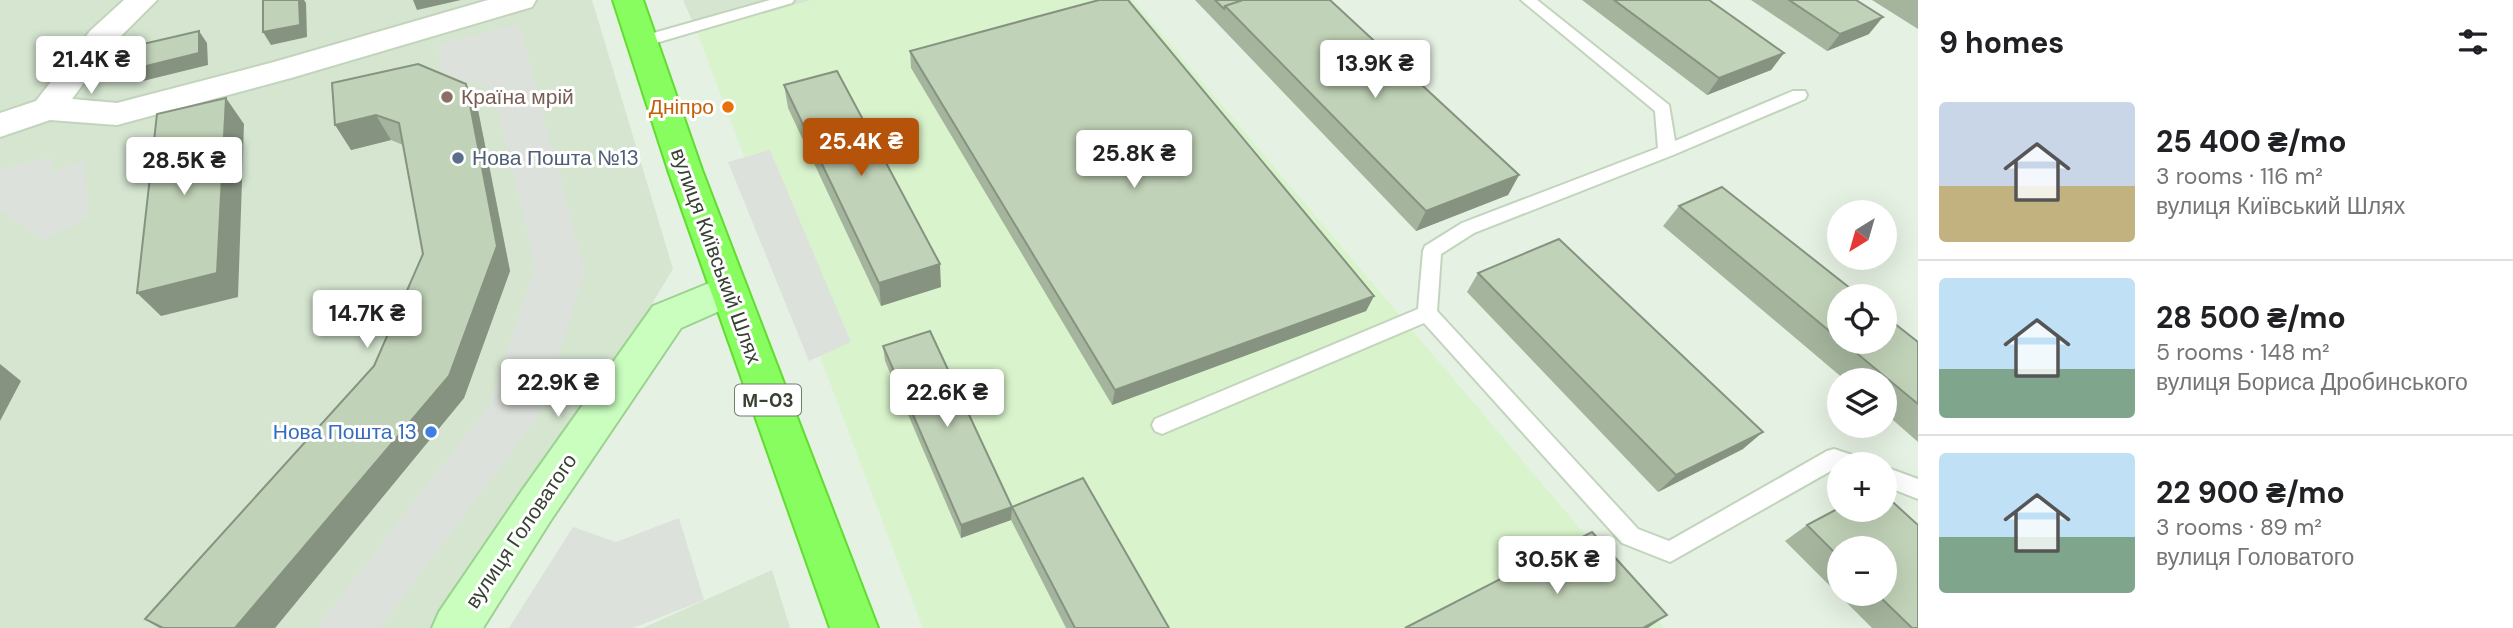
<!DOCTYPE html>
<meta charset="utf-8">
<style>
:root{--surface:#fff;--page:#f2f2f2;--text:#202124;--muted:#757577;--line:#e0e0e0;--accent:#b45309}
body{margin:0;font-family:"DM Sans",sans-serif;background:var(--page);color:var(--text);height:100vh;display:flex;flex-direction:column;font-size:26px;white-space:nowrap}
*{box-sizing:border-box;margin:0}
p{font-size:23px;color:var(--muted)}
.icon{flex:none;width:38px;height:38px;fill:none;stroke:currentColor;stroke-width:2;stroke-linecap:round;stroke-linejoin:round}
.map{position:relative;flex:1;overflow:hidden}
.panel{display:flex;flex-direction:column;background:var(--surface);width:595px}
.panel>*{flex:none}
.needle{width:46px;rotate:217deg}
.controls{position:absolute;left:1827px;top:200px;display:grid;gap:14px}
.controls a{display:grid;place-items:center;width:70px;height:70px;border-radius:50%;background:var(--surface);box-shadow:0 7px 28px #0002;font-size:35px}
.price{position:absolute;translate:-50% -60px;padding:0 16px;border-radius:7px;background:#fff;color:#222;font-size:23px;line-height:46px;filter:drop-shadow(0 2px 4px #0008)}
.price::after{content:'';position:absolute;left:50%;top:42px;width:21px;height:16px;margin-left:-10px;background:inherit;clip-path:polygon(0 0,100% 0,50% 100%)}
.price.selected{background:var(--accent);color:#fff}
ul{padding:0;list-style:none}
li{display:flex;align-items:center;gap:21px;height:175px;padding:0 21px}
li+li{border-top:2px solid var(--line)}
li span{display:grid;place-items:center;flex:none;width:196px;height:140px;border-radius:7px;color:#555}
li>.icon{margin-inline-start:auto}
span .icon{width:84px;height:84px;fill:#fffc;stroke-width:1}
li b{font-size:30px}
h2{display:flex;justify-content:space-between;align-items:center;height:84px;padding:0 21px;font-size:30px}
main{display:flex;flex:1;min-height:0}
.map>svg:first-child{display:block}
</style>
<main>
<div class="map">
<svg width="1918" height="628" viewBox="0 0 1918 628">
<rect width="100%" height="100%" fill="#e5f1e2"/>
<path fill="#d5e5d0" d="M0 0H592L673 269 531 504 450 628H0Z
M683 0H812L697 32Z
M772 570 790 628H643Z"/>
<path fill="#d9f4cc" d="M812 0H1133L1664 628H923L697 32Z"/>
<path fill="#dde1db" d="M519 24 585 272 539 415 380 628H316L489 405 535 266 493 90 442 74 437 45Z
M770 150 851 342 809 361 728 162Z
M53 156 50 174 85 160 88 218 43 240 0 209V169Z
M679 518 704 600 633 628H509L573 527 616 542Z"/>
<g fill="none" stroke-linecap="round" stroke-linejoin="round">
<defs>
<path id="lane" d="M770 0H794L792 3 642 47 634 42 636 38Z
M1521 0H1537L1669 105 1675 141 1793 91H1805L1807 95 1805 99 1673 155 1474 233 1441 254 1437 311 1638 529 1669 541 1827 451 1834 449 1858 457 1861 464H1839V469L1836 468 1670 562 1622 543 1424 323 1169 431 1162 434 1155 431 1152 425 1155 419 1418 309 1423 251 1425 246 1462 223 1658 148 1655 111Z
M1885 467 1918 479V499L1885 486Z"/>
<path id="street" d="M124 0H157L112 45 72 99 117 103 274 62 488 0H536L532 7 291 78 117 125 50 120 0 137V113L36 101 90 31Z"/>
<path id="secondary" d="M729 275 742 279 748 290 742 301 681 328 551 520 483 628H432L439 612 521 492 653 306Z"/>
<path id="highway" d="M613 0H643L702 170 878 628H830L668 170Z"/>
</defs>
<use href="#lane" stroke="#c2d4bc" stroke-width="4"/>
<use href="#street" stroke="#c2d4bc" stroke-width="4"/>
<use href="#secondary" stroke="#9cd291" stroke-width="4"/>
<use href="#highway" stroke="#61dc31" stroke-width="4"/>
<use href="#lane" fill="#fff" fill-rule="evenodd"/>
<use href="#street" fill="#fff" fill-rule="evenodd"/>
<use href="#secondary" fill="#c9febf" fill-rule="evenodd"/>
<use href="#highway" fill="#88fd60" fill-rule="evenodd"/>
</g>
<path fill="#a5b59d" fill-rule="evenodd" d="M1195 0H1330L1519 175 1508 195 1416 231Z
M1582 0H1709L1784 53 1771 70 1707 95Z
M1751 0H1856L1869 34 1827 51Z
M1872 0H1918V29Z
M910 51 1374 296 1366 311 1112 405 911 68Z
M332 83 478 110 510 271 464 398 275 628H159L145 619 374 366 423 254 403 145 391 140 351 150Z
M784 85 941 287 881 306 788 108Z
M1679 206 1839 296V341L1918 342V442L1885 413V380H1845L1663 226Z
M1478 273 1743 449 1658 492 1467 292Z
M883 346 1012 507 1169 628H1066L1011 520 961 538 885 361Z
M1885 495 1918 525V628H1872L1785 541 1807 525 1839 508V509H1885ZM1839 548H1885V593H1839Z"/>
<path fill="#869380" d="M299 0H304L306 3 307 37 271 45 263 32Z
M413 0H461L417 10Z
M1883 17 1869 34 1827 51 1840 34Z
M199 31 207 43 208 65 139 82 130 70Z
M1784 53 1771 70 1707 95 1719 78Z
M466 84 478 110 510 271 464 398 275 628H235L449 376Z
M226 98 244 124 238 297 161 316 137 293Z
M376 115 391 140 351 150 335 125Z
M1519 175 1508 195 1416 231 1426 211Z
M940 264 941 287 881 306 879 283Z
M1374 296 1366 311 1112 405 1115 390Z
M0 364 21 381 0 421Z
M1763 432 1743 449 1658 492 1676 475Z
M1012 507 1011 520 961 538V525Z
M1667 615 1648 628H1643Z"/>
<path fill="#c0d2b7" stroke="#869380" stroke-width="2" d="M263 0H299L300 25 263 32Z
M1099 0H1128L1374 296 1115 390 910 51Z
M1215 0H1243L1225 6 1224 9Z
M1243 0H1330L1519 175 1426 211 1225 6Z
M1614 0H1709L1784 53 1719 78Z
M1789 0H1856L1883 17 1840 34Z
M199 31V53L130 70V47Z
M418 64 466 84 497 246 449 376 235 628H163L145 619 374 366 423 254 399 123 376 115 335 125 332 83Z
M837 71 940 264 879 283 784 85Z
M226 98 217 273 137 293 157 114Z
M1722 187 1860 296H1839V339L1679 206Z
M1559 239 1763 432 1676 475 1478 273Z
M1885 316 1918 342V404L1842 341H1885Z
M930 331 1012 507 961 525 883 346Z
M1083 478 1169 628H1075L1012 507Z
M1885 495 1918 525V628H1912L1876 593H1885V548H1839V557L1807 525 1839 508V509H1885Z
M1592 532 1667 615 1643 628H1405Z"/>
<circle fill="#8d6e63" stroke="#fff" stroke-width="2.5" cx="447" cy="97" r="7"/>
<circle fill="#e8710a" stroke="#fff" stroke-width="2.5" cx="728" cy="107" r="7"/>
<circle fill="#5c6f8a" stroke="#fff" stroke-width="2.5" cx="458" cy="158" r="7"/>
<circle fill="#3f7fe0" stroke="#fff" stroke-width="2.5" cx="431" cy="432" r="7"/>
<g text-anchor="middle" dominant-baseline="central" stroke-width="6" stroke-linejoin="round" paint-order="stroke">
<rect fill="#fff" stroke="#737b70" stroke-width="2" x="735" y="384.5" width="66" height="31" rx="5"/>
<g font-size="19" font-weight="bold" fill="#374233">
<text x="768" y="400">М-03</text>
</g>
<g font-size="21" fill="#785e54" stroke="#fff" text-anchor="start">
<text x="461" y="97">Країна мрій</text>
</g>
<g font-size="21" fill="#c56008" stroke="#fff" text-anchor="end">
<text x="714" y="107">Дніпро</text>
</g>
<g font-size="21" fill="#4e5e75" stroke="#fff" text-anchor="start">
<text x="472" y="158">Нова Пошта №13</text>
</g>
<g font-size="21" fill="#374233" stroke="#fff">
<text transform="translate(716 256) rotate(70)">вулиця Київський Шлях</text>
<text transform="translate(521 531) rotate(-56)">вулиця Головатого</text>
</g>
<g font-size="21" fill="#366cbe" stroke="#fff" text-anchor="end">
<text x="417" y="432">Нова Пошта 13</text>
</g>
</g>
</svg>
<div class="controls">
<a><svg class="needle" viewBox="-14 -14 28 28"><path d="M0-13l5 13h-10z" fill="#e53935"/><path d="M0 13l5-13h-10z" fill="#757577"/></svg></a>
<a><svg class="icon" aria-label="locate" viewBox="0 0 24 24"><circle cx="12" cy="12" r="6"/><path d="M12 2v4M12 18v4M2 12h4M18 12h4"/></svg></a>
<a><svg class="icon" aria-label="layers" viewBox="0 0 24 24"><path d="M12 4l9 5-9 5-9-5zM3 14l9 5 9-5"/></svg></a>
<a>+</a>
<a>−</a>
</div>
<b class="price" style="left:91px;top:96px">21.4K ₴</b>
<b class="price" style="left:1375px;top:100px">13.9K ₴</b>
<b class="price selected" style="left:861px;top:178px">25.4K ₴</b>
<b class="price" style="left:1134px;top:190px">25.8K ₴</b>
<b class="price" style="left:184px;top:197px">28.5K ₴</b>
<b class="price" style="left:367px;top:350px">14.7K ₴</b>
<b class="price" style="left:558px;top:419px">22.9K ₴</b>
<b class="price" style="left:947px;top:429px">22.6K ₴</b>
<b class="price" style="left:1557px;top:596px">30.5K ₴</b>
</div>
<section class="panel">
<h2>9 homes<svg class="icon" aria-label="filters" viewBox="0 0 24 24"><path d="M4 7h16M4 17h16"/><circle cx="9" cy="7" r="2"/><circle cx="15" cy="17" r="2"/></svg></h2>
<ul>
<li><span style="background:linear-gradient(#c9d6e8 60%,#c2b280 0)"><svg class="icon" aria-label="home" viewBox="0 0 24 24"><path d="M3 11l9-7 9 7M6 9v11h12V9"/></svg></span><div><b>25 400 ₴/mo</b><p>3 rooms · 116 m²</p><p>вулиця Київський Шлях</p></div></li>
<li><span style="background:linear-gradient(#bfe0f5 65%,#7fa58c 0)"><svg class="icon" aria-label="home" viewBox="0 0 24 24"><path d="M3 11l9-7 9 7M6 9v11h12V9"/></svg></span><div><b>28 500 ₴/mo</b><p>5 rooms · 148 m²</p><p>вулиця Бориса Дробинського</p></div></li>
<li><span style="background:linear-gradient(#bfe0f5 60%,#7fa58c 0)"><svg class="icon" aria-label="home" viewBox="0 0 24 24"><path d="M3 11l9-7 9 7M6 9v11h12V9"/></svg></span><div><b>22 900 ₴/mo</b><p>3 rooms · 89 m²</p><p>вулиця Головатого</p></div></li>
</ul>
</section>
</main>
